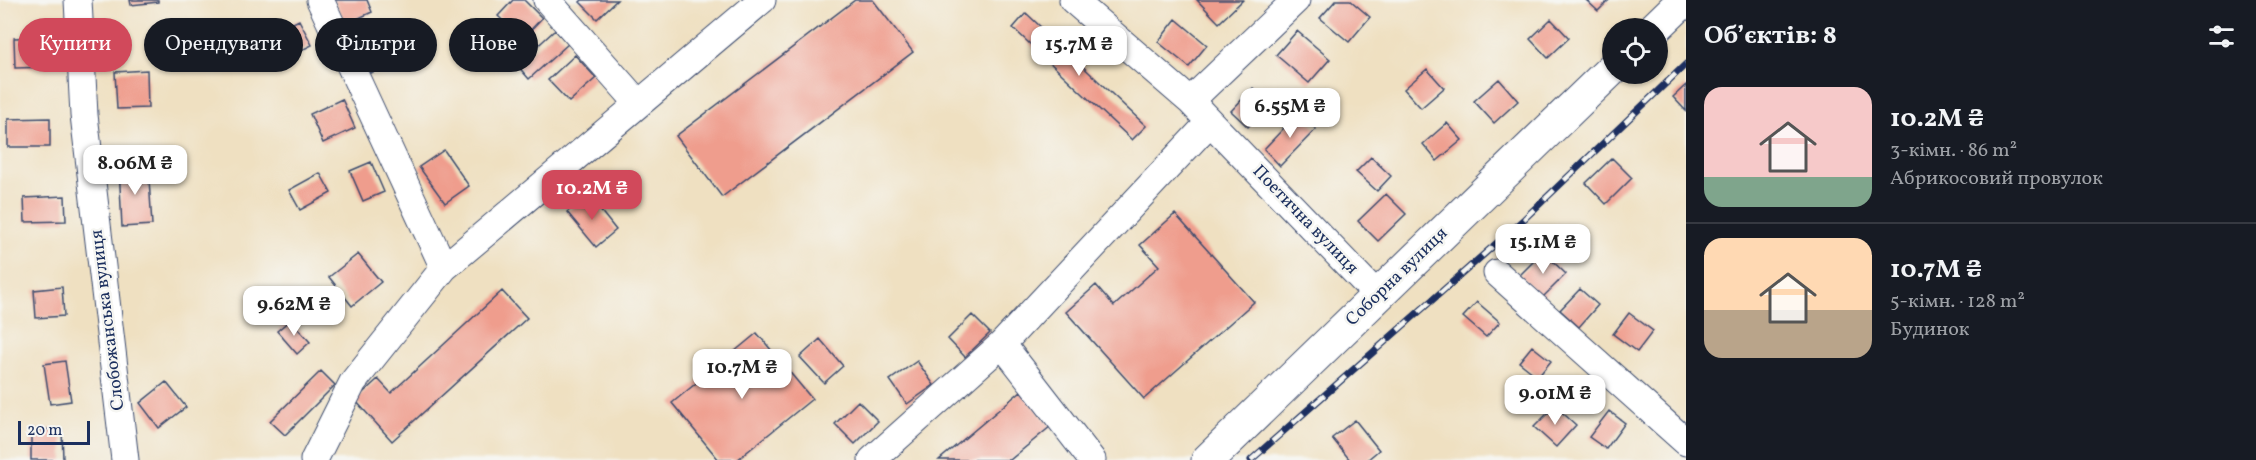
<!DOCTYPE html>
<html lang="uk">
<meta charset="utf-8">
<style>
:root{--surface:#171b24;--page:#242831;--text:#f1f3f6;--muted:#9ea1a6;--line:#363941;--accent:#d1495b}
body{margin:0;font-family:Vollkorn,serif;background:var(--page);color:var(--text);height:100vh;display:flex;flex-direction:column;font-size:22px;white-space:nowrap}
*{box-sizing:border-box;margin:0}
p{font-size:20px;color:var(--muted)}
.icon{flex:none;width:33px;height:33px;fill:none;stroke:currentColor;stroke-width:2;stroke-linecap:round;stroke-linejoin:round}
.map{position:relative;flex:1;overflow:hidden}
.details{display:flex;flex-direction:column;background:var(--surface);width:570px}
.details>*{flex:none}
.guide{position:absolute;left:18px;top:18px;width:570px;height:54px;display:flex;gap:12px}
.controls{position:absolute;left:1602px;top:18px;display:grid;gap:12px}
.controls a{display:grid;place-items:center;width:66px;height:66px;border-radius:50%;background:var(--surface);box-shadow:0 2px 4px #0004;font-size:30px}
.scale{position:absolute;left:18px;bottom:15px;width:72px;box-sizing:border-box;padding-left:6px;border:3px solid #1b2f5e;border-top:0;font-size:16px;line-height:21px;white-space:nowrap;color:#1b2f5e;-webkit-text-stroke:4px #f6f6f2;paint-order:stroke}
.price{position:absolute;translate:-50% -51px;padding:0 14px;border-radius:12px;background:#fff;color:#222;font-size:20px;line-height:39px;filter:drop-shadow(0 2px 3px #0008)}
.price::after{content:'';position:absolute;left:50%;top:36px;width:18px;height:14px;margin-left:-9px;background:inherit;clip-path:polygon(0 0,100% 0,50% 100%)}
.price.on{background:var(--accent);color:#fff}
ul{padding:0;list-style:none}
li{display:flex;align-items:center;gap:18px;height:150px;padding:0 18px}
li+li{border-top:2px solid var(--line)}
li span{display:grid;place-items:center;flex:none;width:168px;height:120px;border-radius:18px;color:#555}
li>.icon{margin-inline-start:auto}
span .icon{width:72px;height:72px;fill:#fffc;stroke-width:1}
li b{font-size:26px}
h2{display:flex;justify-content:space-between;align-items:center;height:72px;padding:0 18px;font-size:26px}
.chip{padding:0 21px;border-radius:27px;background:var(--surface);box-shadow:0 2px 4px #0004;font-size:21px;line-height:54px}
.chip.on{background:var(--accent);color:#fff}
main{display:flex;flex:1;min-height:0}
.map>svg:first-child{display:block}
</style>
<main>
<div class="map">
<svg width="1686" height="460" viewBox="0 0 1686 460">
<rect width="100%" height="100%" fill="#f6f6f2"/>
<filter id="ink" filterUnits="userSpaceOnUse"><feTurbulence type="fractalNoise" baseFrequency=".0167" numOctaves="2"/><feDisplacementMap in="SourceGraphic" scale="12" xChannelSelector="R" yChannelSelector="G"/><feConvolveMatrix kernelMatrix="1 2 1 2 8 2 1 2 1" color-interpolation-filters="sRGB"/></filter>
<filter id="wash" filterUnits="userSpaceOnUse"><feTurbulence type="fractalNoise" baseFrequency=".008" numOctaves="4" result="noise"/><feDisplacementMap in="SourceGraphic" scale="24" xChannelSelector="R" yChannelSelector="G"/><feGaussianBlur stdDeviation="1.35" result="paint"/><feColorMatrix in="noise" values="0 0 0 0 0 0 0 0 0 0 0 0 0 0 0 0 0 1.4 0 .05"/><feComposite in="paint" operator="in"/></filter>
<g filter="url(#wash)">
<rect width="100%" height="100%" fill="#efe0c1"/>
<g id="blocks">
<path fill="#ef9d8d" d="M130 0H158V2L131 5Z
M334 0H367L372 12 346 24Z
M513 0H524L542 18 522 39 498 16Z
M582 0H617L597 19 580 2Z
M855 0H873L913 52 722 197 676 136Z
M1197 0H1243L1219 23Z
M1336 0H1350L1370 17 1349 42 1320 18Z
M1586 0H1609L1598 11Z
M1026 13 1146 126 1132 140 1013 28Z
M1176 19 1207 45 1189 67 1158 42Z
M1551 19 1569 38 1548 58 1530 39Z
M299 20 312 45 284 59 271 34Z
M555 30 568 44 529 79 517 65Z
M1297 31 1330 59 1309 83 1276 55Z
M386 32 399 59 371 73 357 47Z
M48 37 49 67 15 68 14 38Z
M575 55 596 78 569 102 548 80Z
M1427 69 1444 88 1421 108 1404 89Z
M147 70 148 108 117 109 115 72Z
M1499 79 1518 101 1494 123 1474 101Z
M1686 85V111L1673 97Z
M1253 88 1269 104 1248 127 1231 111Z
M342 99 355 128 323 143 310 114Z
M1299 112 1316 129 1280 166 1264 149Z
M50 118V147H8V119Z
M1447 123 1462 140 1437 161 1423 144Z
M444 150 469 186 445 203 419 167Z
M1371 157 1391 176 1377 191 1356 172Z
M1612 158 1632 178 1606 204 1586 183Z
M371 162 384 192 363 201 350 171Z
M148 164 152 225 122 227 119 166Z
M320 173 331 193 300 210 289 190Z
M1386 194 1406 214 1378 241 1358 221Z
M588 195 616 230 596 247 567 212Z
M65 196 66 221 25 222 24 198Z
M1175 214 1254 302 1144 399 1066 312 1096 285 1114 306 1159 266 1140 245Z
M1543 252 1566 274 1542 298 1520 275Z
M358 254 381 282 352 306 329 277Z
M62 287 64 316 36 318 34 290Z
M1580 289 1598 305 1579 327 1560 310Z
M502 291 527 318 392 441 355 400 378 379 391 393Z
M1477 302 1500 322 1486 337 1463 317Z
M1629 313 1653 331 1637 352 1613 334Z
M972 315 990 333 965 357 948 339Z
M290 320 310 342 297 354 277 331Z
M757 333 812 399 737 460H719L672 403Z
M820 339 843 366 824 383 800 357Z
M1532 346 1551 361 1538 377 1519 362Z
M65 361 71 401 50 404 44 364Z
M917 361 934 385 907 404 890 380Z
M321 371 335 385 285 435 270 421Z
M166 382 186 407 159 428 140 403Z
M1021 391 1051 426 1010 460H939Z
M858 401 878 421 855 444 835 424Z
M1555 406 1576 425 1556 447 1534 427Z
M1609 411 1625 423 1606 449 1589 437Z
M1355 420 1379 450 1367 460H1350L1332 438Z
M62 429 63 460H31V430Z"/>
</g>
</g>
<g filter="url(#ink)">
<use href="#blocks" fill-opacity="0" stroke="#3b4a6d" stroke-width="1.5"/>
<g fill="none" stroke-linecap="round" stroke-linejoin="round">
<defs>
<path id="street" d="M78 0 84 115 125 460
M320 0 444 268
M547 0 638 103
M1073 0 1190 101 1377 295
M1190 101 1296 0
M1497 273 1686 442
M1002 344 1092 460
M314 460 353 382 444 268 762 0
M872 460 1002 344 1210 122"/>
<path id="secondary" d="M1655 28 1684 0
M1208 460 1612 69"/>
</defs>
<use href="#street" stroke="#3b4a6d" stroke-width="29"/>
<use href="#secondary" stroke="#3b4a6d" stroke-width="35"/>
<use href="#street" stroke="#fff" stroke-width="27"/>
<use href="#secondary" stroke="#fff" stroke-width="33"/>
<defs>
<path id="rail" d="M1251 460 1524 219 1686 64"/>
</defs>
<use href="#rail" stroke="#1b2f5e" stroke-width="7"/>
<use href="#rail" stroke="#f6f6f2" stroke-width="4.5" stroke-dasharray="14" stroke-linecap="butt"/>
</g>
</g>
<g text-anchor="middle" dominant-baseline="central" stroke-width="5" stroke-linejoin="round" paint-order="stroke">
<g font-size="18" fill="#1b2f5e" stroke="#f6f6f2">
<text transform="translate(1305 220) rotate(46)">Поетична вулиця</text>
<text transform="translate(1397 277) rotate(-44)">Соборна вулиця</text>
<text transform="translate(108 320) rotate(-97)">Слобожанська вулиця</text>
</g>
</g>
</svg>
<div class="controls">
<a><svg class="icon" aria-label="locate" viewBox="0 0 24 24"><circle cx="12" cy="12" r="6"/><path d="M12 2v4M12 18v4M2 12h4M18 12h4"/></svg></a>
</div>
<div class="scale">20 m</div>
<b class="price" style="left:1079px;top:77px">15.7M ₴</b>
<b class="price" style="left:1290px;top:139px">6.55M ₴</b>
<b class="price" style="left:135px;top:196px">8.06M ₴</b>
<b class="price on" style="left:592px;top:221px">10.2M ₴</b>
<b class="price" style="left:1543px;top:275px">15.1M ₴</b>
<b class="price" style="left:294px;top:337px">9.62M ₴</b>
<b class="price" style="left:742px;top:400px">10.7M ₴</b>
<b class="price" style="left:1555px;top:426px">9.01M ₴</b>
<div class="guide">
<a class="chip on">Купити</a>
<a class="chip">Орендувати</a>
<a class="chip">Фільтри</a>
<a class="chip">Нове</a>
</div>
</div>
<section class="details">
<h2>Об’єктів: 8<svg class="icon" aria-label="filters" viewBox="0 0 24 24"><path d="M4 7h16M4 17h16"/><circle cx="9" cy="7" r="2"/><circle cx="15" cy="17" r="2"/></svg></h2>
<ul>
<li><span style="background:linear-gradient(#f6c9c9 75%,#7fa58c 0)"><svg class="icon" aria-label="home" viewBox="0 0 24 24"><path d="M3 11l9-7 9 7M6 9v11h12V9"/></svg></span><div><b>10.2M ₴</b><p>3-кімн. · 86 m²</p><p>Абрикосовий провулок</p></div></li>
<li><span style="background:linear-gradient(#ffd9b3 60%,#b9a48a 0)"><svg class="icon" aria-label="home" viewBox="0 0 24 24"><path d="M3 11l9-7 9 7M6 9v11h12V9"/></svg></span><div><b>10.7M ₴</b><p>5-кімн. · 128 m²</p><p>Будинок</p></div></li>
</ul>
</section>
</main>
